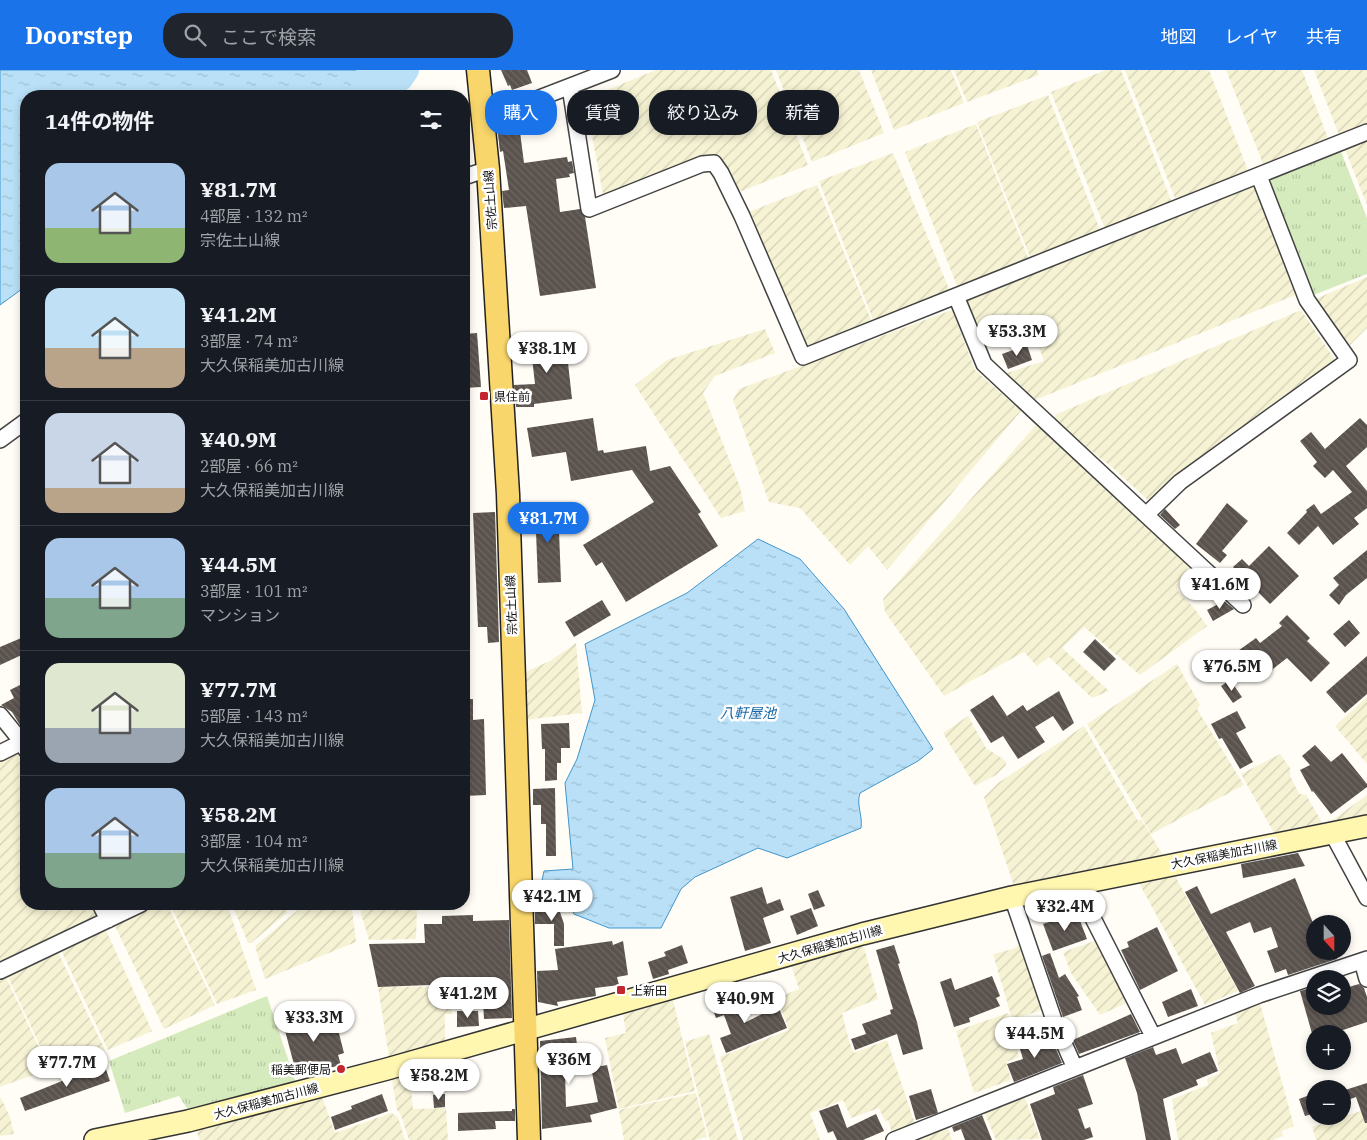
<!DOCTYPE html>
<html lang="ja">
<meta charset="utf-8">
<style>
:root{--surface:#171b24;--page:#20242c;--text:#f1f3f6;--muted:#9ea1a6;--line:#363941;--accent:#1a73e8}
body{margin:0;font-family:"IBM Plex Serif","Noto Sans JP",serif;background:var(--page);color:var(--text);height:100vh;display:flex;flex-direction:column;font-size:19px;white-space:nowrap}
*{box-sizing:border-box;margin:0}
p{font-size:16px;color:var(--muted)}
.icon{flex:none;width:28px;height:28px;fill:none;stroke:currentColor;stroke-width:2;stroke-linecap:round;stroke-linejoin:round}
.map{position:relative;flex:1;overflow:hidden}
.sheet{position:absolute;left:20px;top:20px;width:450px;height:820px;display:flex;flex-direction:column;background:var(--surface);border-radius:20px;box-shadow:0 2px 8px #0003}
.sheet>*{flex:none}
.hud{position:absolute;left:485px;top:20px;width:475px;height:45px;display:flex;gap:10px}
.needle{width:32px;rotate:159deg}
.buttons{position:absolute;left:1306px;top:845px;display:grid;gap:10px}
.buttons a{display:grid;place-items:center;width:45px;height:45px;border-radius:50%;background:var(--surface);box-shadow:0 2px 8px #0003;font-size:25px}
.price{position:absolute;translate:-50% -42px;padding:0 11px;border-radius:18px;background:#fff;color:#222;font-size:16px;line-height:32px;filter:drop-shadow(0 1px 2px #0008)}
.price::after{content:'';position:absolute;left:50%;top:30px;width:15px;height:11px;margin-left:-8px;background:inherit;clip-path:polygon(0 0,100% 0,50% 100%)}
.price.on{background:var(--accent);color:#fff}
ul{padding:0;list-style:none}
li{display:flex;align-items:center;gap:15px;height:125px;padding:0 25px}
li+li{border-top:1px solid var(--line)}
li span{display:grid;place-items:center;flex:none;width:140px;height:100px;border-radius:15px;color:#555}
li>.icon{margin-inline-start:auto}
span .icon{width:60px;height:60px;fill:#fffc;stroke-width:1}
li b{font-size:21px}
h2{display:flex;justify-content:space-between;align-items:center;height:60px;padding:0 25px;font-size:21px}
.tag{padding:0 18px;border-radius:20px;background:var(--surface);box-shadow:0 2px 8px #0003;font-size:18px;line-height:45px}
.tag.on{background:var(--accent);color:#fff}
header{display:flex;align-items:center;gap:30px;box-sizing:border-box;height:70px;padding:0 25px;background:var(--accent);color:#fff}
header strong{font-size:24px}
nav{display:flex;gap:28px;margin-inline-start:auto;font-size:18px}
.search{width:350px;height:45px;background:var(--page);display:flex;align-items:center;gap:12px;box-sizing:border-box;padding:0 18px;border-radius:20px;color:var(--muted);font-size:19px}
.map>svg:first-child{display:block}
</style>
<header>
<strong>Doorstep</strong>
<div class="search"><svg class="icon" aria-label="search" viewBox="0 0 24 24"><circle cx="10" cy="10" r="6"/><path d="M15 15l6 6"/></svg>ここで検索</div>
<nav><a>地図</a><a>レイヤ</a><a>共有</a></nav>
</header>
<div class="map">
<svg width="1367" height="1070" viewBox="0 0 1367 1070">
<defs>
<pattern id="farmland-furrows" width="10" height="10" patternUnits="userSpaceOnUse" patternTransform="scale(1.25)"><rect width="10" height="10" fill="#f6f3d4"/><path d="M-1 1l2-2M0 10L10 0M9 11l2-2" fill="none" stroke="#d2cfb5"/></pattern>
<pattern id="grass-tufts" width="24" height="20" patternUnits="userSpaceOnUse" patternTransform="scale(1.25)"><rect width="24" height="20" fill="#d5ebbd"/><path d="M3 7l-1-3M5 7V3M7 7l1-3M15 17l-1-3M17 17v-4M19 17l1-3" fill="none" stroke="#b6c8a1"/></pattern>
<pattern id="water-ripples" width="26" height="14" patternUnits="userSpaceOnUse" patternTransform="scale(1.25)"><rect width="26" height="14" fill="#b9e0f7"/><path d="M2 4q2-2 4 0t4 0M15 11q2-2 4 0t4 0" fill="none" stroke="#9ebfd3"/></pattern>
<pattern id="building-back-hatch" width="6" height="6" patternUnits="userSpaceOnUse" patternTransform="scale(1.25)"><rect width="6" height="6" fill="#5a524d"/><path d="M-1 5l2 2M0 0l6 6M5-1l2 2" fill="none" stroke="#6d6662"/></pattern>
</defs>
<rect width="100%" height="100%" fill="#fffdf5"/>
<path fill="url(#farmland-furrows)" d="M656 0H771L808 95 742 121 733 118 715 85 613 126 603 124 585 29Z
M776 0H859L884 63 812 92Z
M871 0H951L964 33 894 60Z
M954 0H1037L1039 5 967 32Z
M1106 0H1121L1172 133 1105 159 1051 22Z
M1125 0H1209L1249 103 1176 131Z
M1226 0H1302L1328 68 1263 94Z
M1314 0H1367V54L1339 65Z
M1048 25 1100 160 1030 187 977 52Z
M976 54 1028 188 957 216 905 82Z
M1367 68V135L1344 77Z
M893 83 949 219 945 225 874 252 819 111Z
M1255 111 1298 224 1035 330 1004 304 1044 291 1030 253 980 272 965 233 969 225Z
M817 115 871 250 865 257 807 280 746 143Z
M1367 207V258L1350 275 1313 230Z
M952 240 975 300 1021 341 887 500 868 476 850 495 800 438 769 432 733 330 739 319Z
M1301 240 1337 293 1149 431 1113 398 1052 350 1057 344Z
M765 259 775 283 715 306 703 323 740 417 745 441 721 448 635 315 667 290Z
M1036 355 1116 421 1190 493 1177 520 1194 538 1207 556 1140 605 1084 557 1062 578 1109 621 1092 628 1049 587 1037 596 1024 582 944 626 885 542 883 529Z
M576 573 582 643 525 650 523 603 550 591Z
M1177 594 1200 635 1197 639 1244 715 1151 764 1087 654Z
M1367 627V694L1335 656Z
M968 646 986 678 1006 691V695L996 705 975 716 943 663Z
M1084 656 1138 751 1141 749 1164 787 1014 816 984 727 998 713Z
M21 681 26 693V834H92L96 843V848L0 894V688Z
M1280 684 1290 698V706L1299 724 1306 725 1323 754V757L1274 763 1241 704Z
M1367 725V747L1333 755 1331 751Z
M1175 806 1238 921 1205 935 1139 813Z
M157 834H167L215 935 164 959 114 854Z
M170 834H227L256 920 217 934Z
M232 834H291L286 838 287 843 251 873H248Z
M305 834H339L352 839 356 872 265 909 255 876Z
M362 834 417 835 416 869 369 870 361 844Z
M105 858 152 961 108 980 60 878Z
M1100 869 1131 931 1100 945 1071 903 1063 882Z
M1023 873 1047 939 1012 949 993 884 1013 879Z
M860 876 864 877 878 929 842 943 849 971 854 983 887 970 915 1054 892 1063 888 1050 885 1051 879 1038 851 1048 843 1030 810 1043 820 1070H743L720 987 789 960 777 928 799 919 791 895Z
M57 880 105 980 51 999 7 905Z
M5 905 49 999 0 1017V907Z
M474 916V931L452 932V944H445V971L389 987 378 917Z
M673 930 695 1021 619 1039 605 968 626 963 623 943Z
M1260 933 1294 1056 1282 1061 1283 1066 1273 1070H1178L1172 1029 1208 1015 1207 1009 1220 1003 1211 963 1238 953 1235 941Z
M1008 943 1019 987 1006 992 1011 1010 974 1023 956 961Z
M709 964 738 1070H710L709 1067 685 972Z
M409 998 413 1039 446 1038 448 1070H409L401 1045 397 1040 391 1005Z
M696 1023 707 1067 695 1070H624L619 1040Z
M321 1024 335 1063 391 1043 398 1047 405 1070H200L197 1063 198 1058Z
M1024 1025 1040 1069 996 1070 983 1039Z
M0 1026 10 1047 14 1064 0 1066Z
M1367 1039V1070H1316L1312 1057Z
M947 1056 952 1070H910Z"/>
<path fill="url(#grass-tufts)" d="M1340 79 1367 148V204L1311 226 1267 114 1271 106Z
M267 926 296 1013 190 1043 179 1026 125 1043 109 991Z"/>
<path fill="url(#water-ripples)" stroke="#3f96cf" d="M0 0H388L395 4 383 26H26V216L0 235Z
M758 469 800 489 844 539 933 679 918 691 860 723C856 735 863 746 861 758L787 788 758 778 695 807 681 819 661 858H609L574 844C568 828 556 825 540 820L544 801 573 799 565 713 577 689 595 630 585 574 687 523Z"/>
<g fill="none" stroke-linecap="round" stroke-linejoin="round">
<path stroke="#b9e0f7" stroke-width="24" d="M362 11 401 9 407 0"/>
</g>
<path fill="url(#building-back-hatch)" d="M501 0H527L532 13 512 20 510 15 508 16Z
M520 62 524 93 567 87 568 92 572 91 574 103 569 104 570 107 556 109 560 142 580 139 585 147 596 218 540 226 526 136 504 138 502 121 509 120 503 81 500 82 498 64Z
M477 263 481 317 464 318V264Z
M565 266 572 329 534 334V337H516L514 315 535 314 530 270Z
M1027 275 1032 290 1008 299 1002 284Z
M593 348 598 381 603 380 604 383 646 376 650 401 670 396 701 442 698 444 718 476 626 532 602 492 596 496 583 475 654 432 632 400 571 411 566 382 532 387 527 358Z
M1360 348 1367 355V377L1346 396 1367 421V438L1354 448 1359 454 1333 475 1318 456 1299 475 1287 463 1307 442 1306 440 1314 434 1321 444 1352 422 1333 400 1325 408 1313 396 1317 392 1300 371 1311 362 1325 379Z
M1227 433 1248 451 1222 481 1227 485 1220 493 1196 474Z
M558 435 561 512 538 513 535 436Z
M1165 439 1180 455 1175 459 1160 445Z
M495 442 499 572 488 573 487 557H478L473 443Z
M1269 476 1299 506 1270 534 1233 497 1242 489 1249 496Z
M1367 480V508L1346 525 1339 535 1329 525 1339 515 1333 508Z
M602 530 611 545 574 567 565 552Z
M1224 531 1234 539 1213 551 1207 540Z
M1287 545 1310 568 1307 571 1330 593 1311 612 1287 588 1256 612 1235 583 1256 568 1260 573 1282 556 1279 553Z
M1349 550 1360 563 1345 577 1333 564Z
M26 566V583L0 595V577Z
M1095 569 1116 589 1104 601 1083 582Z
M1367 586V624L1345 643 1326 622Z
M1230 610 1242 627 1233 633 1221 616Z
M26 612V652L20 655 12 642 1 635 14 628 10 620Z
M1059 621 1074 653 1063 661 1053 646 1035 657 1045 672 1018 689 1003 666 991 673 970 640 993 625 1007 646 1023 635 1027 641Z
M464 629H473V650L484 649 486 725 464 726Z
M1237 641 1246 658 1236 663 1253 692 1240 699 1222 668 1219 669 1211 654Z
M569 653 570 678H561V693H557V710L545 711V679H542L541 654Z
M1315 675 1331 692 1342 683 1367 714V717L1331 744 1313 721 1312 722 1300 700 1310 695 1302 686Z
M555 718 556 786H546V754H541V735H533V719Z
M1298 783 1305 796 1243 808 1241 794Z
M1295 808 1315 858V881H1335L1337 889 1288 905 1286 899 1275 903 1267 881 1278 877 1271 857 1254 863 1250 852 1226 862 1255 916 1240 923 1185 822 1197 816 1211 844Z
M762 817 767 834 780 829 784 840 763 848 771 873 745 881 730 827Z
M818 820 825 836 814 840 808 824Z
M554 830H556L564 854V876H554V854H535V837H548L554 840Z
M811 838 818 856 797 865 790 846Z
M1077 843 1087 869 1053 881 1043 854Z
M473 845V851L509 850 512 948 484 949 482 913 378 917 369 874 425 873 424 854H442V846Z
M1157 857 1178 901 1140 920 1121 880 1129 877 1127 872Z
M612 871 613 875 623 871 628 905 617 907 619 915 595 918 596 926 557 932 558 936 538 932 537 901 558 900 555 879Z
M682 875 688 893 668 900 669 904 653 909 648 892 666 886 664 882Z
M894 875 900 893 898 894 917 952 923 979 903 985 897 964 855 980 851 969 866 964 862 954 891 944 890 940 893 939 876 880Z
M1050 883 1059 908 1065 904 1079 926 1077 927 1082 940 1063 947 1042 886Z
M992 906 1000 926 996 928 1000 936 969 948 970 952 954 957 940 912 951 908 955 920Z
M1359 914 1364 918 1367 927V952L1340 961 1339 958 1323 964H1315L1313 967 1300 921 1314 917 1315 936H1342V919Z
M1191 919 1198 936 1168 947 1162 932Z
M719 922 723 933 734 928 744 953 778 936 787 958 726 983 720 968 731 964 724 945 716 948 708 926Z
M333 940 344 983 338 985 341 995 297 1006 283 953Z
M457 941H478L479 956 457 957Z
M1131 944 1140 962 1079 984 1073 970Z
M1050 965 1062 993 1014 1012 1007 994 1023 989 1019 976Z
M576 967 580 1001 565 1003 566 1037 598 1032 591 998 607 995 617 1038 590 1045 592 1052 542 1059 540 971Z
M1153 977 1156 985 1176 978 1182 994 1210 982 1218 1001 1196 1010 1198 1015 1163 1029 1171 1070H1146L1137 1023 1125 988Z
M104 994 110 1011 25 1041 20 1028Z
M1083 1005 1093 1034 1078 1039 1085 1059 1090 1057 1093 1067 1084 1070H1042L1030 1034 1055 1024 1053 1017Z
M1367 1013V1053H1365L1356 1027 1342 1032V1021Z
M931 1019 938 1043 916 1050 909 1026Z
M1315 1023V1043L1305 1046 1299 1029Z
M382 1024 388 1041 335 1060 331 1047 352 1039 351 1036Z
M445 1024V1037L434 1038 433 1025Z
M838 1034 847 1058 876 1044 884 1061 863 1070H837L833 1061 828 1063 819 1041Z
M512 1039H515V1051H495L496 1059 458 1061V1043L512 1041Z
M982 1045 992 1070H965L961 1059 954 1062 952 1057Z"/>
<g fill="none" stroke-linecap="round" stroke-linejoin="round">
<defs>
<path id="street" d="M570 17 589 139 702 94 714 93 721 103 742 146 803 287 1367 62
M483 42 524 34 612 0
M464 107 488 99
M956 226 984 294 1146 445 1180 412 1349 290 1307 230 1259 106
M0 370 26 351
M1146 445 1243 535
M0 645 22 672 26 680
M0 683 22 672
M1332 763 1367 828
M1075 813 1153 966
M1012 827 1055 953 1074 996
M100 834 108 850
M1362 891 1367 909
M0 901 141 834
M894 1070 1259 925 1367 889"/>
<path id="secondary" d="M95 1070 188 1051 387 999 862 864 1012 827 1367 756"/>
<path id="primary" d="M478 0 488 99 508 424 529 1070"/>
</defs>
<use href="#street" stroke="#444" stroke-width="18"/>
<use href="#secondary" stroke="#333" stroke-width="24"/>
<use href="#primary" stroke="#222" stroke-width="25"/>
<use href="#street" stroke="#fff" stroke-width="15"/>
<use href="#secondary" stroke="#fff6b0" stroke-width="21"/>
<use href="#primary" stroke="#f9d66b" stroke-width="22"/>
</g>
<g fill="#c4262e" stroke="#fff" stroke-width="2">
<rect x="479" y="321" width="10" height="10" rx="2.5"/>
<rect x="616" y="915" width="10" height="10" rx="2.5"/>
<circle cx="341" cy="999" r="5"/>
</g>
<g text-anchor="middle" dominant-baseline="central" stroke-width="5" stroke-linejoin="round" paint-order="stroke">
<g font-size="12" fill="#111" stroke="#fff">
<text transform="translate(490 130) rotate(-94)">宗佐土山線</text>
<text transform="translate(511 535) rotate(-92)">宗佐土山線</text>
<text transform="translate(1224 784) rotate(-11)">大久保稲美加古川線</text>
<text transform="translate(830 874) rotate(-16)">大久保稲美加古川線</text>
<text transform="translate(266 1031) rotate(-15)">大久保稲美加古川線</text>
</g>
<g font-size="12" fill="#111" stroke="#fff" text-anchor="start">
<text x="494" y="326">県住前</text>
<text x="631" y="920">上新田</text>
<text x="331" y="999" text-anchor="end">稲美郵便局</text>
</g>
<g font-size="14" font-style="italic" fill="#1768a6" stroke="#fff">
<text x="748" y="643">八軒屋池</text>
</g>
</g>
</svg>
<div class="buttons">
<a><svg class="needle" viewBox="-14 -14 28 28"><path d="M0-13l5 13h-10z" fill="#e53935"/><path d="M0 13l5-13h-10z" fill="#9ea1a6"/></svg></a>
<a><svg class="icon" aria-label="layers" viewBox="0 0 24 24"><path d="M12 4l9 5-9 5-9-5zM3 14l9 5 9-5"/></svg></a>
<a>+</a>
<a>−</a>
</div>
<b class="price" style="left:1017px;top:287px">¥53.3M</b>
<b class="price" style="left:547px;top:304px">¥38.1M</b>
<b class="price on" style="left:548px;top:474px">¥81.7M</b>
<b class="price" style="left:1220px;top:540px">¥41.6M</b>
<b class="price" style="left:1232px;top:622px">¥76.5M</b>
<b class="price" style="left:552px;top:852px">¥42.1M</b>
<b class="price" style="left:1065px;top:862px">¥32.4M</b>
<b class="price" style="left:468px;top:949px">¥41.2M</b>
<b class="price" style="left:745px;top:954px">¥40.9M</b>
<b class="price" style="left:314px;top:973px">¥33.3M</b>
<b class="price" style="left:1035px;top:989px">¥44.5M</b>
<b class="price" style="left:569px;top:1015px">¥36M</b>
<b class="price" style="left:67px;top:1018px">¥77.7M</b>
<b class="price" style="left:439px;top:1031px">¥58.2M</b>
<div class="hud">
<a class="tag on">購入</a>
<a class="tag">賃貸</a>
<a class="tag">絞り込み</a>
<a class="tag">新着</a>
</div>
<section class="sheet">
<h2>14件の物件<svg class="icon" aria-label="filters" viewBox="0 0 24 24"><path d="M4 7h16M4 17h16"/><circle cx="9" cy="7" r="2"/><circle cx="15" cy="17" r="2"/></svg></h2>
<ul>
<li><span style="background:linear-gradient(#a9c7e8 65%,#8fb573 0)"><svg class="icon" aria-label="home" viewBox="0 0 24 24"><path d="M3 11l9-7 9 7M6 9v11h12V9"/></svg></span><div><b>¥81.7M</b><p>4部屋 · 132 m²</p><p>宗佐土山線</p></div></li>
<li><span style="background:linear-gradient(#bfe0f5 60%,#b9a48a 0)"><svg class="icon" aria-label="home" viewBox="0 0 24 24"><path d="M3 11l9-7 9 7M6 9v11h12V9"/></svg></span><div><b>¥41.2M</b><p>3部屋 · 74 m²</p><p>大久保稲美加古川線</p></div></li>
<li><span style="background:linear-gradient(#c9d6e8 75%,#b9a48a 0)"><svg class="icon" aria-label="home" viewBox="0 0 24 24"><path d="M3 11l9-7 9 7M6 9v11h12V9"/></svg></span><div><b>¥40.9M</b><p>2部屋 · 66 m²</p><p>大久保稲美加古川線</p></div></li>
<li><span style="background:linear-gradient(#a9c7e8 60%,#7fa58c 0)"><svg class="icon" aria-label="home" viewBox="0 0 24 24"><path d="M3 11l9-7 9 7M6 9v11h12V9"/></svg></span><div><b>¥44.5M</b><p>3部屋 · 101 m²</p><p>マンション</p></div></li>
<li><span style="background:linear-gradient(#dfe7d0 65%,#9aa5b1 0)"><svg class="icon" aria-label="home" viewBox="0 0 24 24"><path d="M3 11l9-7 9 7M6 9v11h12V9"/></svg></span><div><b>¥77.7M</b><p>5部屋 · 143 m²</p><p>大久保稲美加古川線</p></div></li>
<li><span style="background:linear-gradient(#a9c7e8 65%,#7fa58c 0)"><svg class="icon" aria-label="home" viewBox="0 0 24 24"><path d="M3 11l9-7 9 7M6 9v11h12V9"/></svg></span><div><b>¥58.2M</b><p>3部屋 · 104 m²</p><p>大久保稲美加古川線</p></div></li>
</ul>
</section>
</div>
